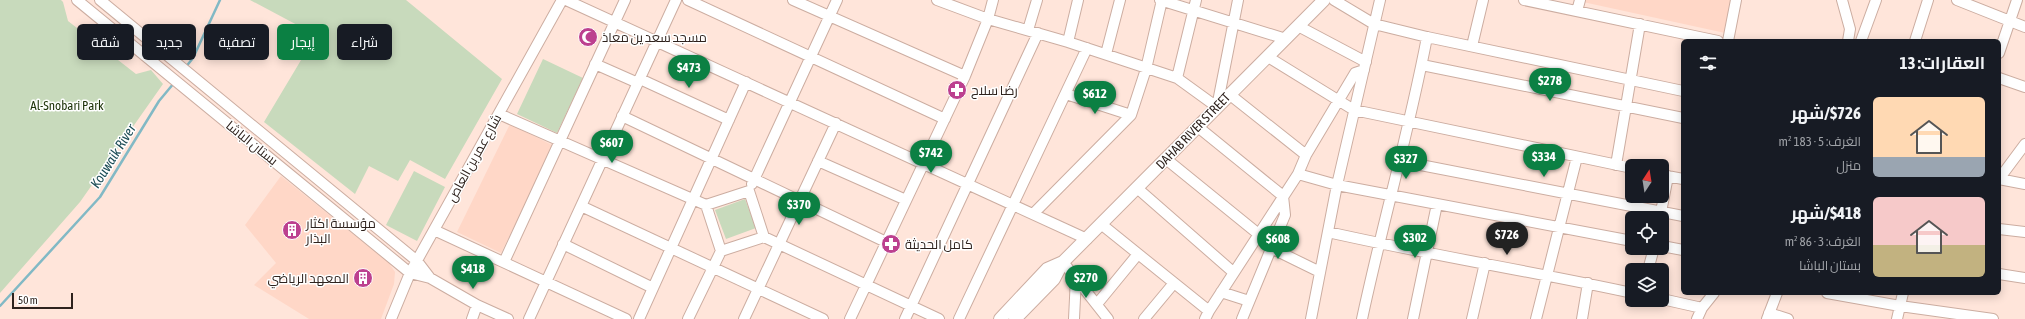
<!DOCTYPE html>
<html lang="ar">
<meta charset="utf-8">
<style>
:root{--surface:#171b24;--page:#242831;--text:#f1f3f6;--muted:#9ea1a6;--accent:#0b8043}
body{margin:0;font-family:"Asap Condensed",Cairo,sans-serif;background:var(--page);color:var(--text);direction:rtl;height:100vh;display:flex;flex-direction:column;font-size:15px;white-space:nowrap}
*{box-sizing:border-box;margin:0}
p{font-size:13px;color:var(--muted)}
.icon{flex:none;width:22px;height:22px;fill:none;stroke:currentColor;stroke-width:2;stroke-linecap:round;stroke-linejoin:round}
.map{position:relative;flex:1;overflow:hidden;direction:ltr}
.drawer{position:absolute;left:1681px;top:39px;width:320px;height:256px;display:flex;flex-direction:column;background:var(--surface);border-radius:6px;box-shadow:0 2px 10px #0003;direction:rtl}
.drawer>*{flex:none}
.hud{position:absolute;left:12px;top:24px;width:380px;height:36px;direction:rtl;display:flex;gap:8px}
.needle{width:26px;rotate:12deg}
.tools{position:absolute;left:1625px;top:159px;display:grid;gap:8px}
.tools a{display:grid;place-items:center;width:44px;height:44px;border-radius:6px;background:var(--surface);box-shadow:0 2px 10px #0003;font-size:20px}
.scale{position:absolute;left:12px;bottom:10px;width:61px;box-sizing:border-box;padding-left:4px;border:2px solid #2e221d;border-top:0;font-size:11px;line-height:14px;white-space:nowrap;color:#2e221d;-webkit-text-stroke:3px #fff;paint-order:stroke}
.price{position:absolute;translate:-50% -34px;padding:0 9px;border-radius:14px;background:var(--accent);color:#fff;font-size:13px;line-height:26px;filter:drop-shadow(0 1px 2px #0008)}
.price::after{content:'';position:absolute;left:50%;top:24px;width:12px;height:9px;margin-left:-6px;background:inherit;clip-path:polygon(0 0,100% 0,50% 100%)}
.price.current{background:#222;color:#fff}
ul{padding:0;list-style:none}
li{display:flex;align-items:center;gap:12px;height:100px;padding:0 16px}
li span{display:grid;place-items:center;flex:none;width:112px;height:80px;border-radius:6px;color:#555}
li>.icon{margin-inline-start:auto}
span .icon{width:48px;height:48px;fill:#fffc;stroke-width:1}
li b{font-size:17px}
h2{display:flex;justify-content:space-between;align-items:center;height:48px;padding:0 16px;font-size:17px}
.tag{padding:0 14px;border-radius:6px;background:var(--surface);box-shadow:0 2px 10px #0003;font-size:14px;line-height:36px}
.tag.current{background:var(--accent);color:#fff}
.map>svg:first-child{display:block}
</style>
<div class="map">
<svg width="2025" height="319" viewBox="0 0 2025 319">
<rect width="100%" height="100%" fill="#ffe5da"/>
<path fill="#ffd7c7" d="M1584 0H1731L1725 33 1583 2Z
M510 124 554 146 501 253 457 232Z
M281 176 389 263 395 272 394 284 381 319H309L254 285 276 263 245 225Z"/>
<path fill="#c8dabc" d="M0 0H61L63 2 68 21 136 74 151 70 163 84 80 202 0 293Z
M250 0H406L502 79 445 179 410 160 398 181 369 166 355 194 264 122 316 35Z
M543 59 583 78 557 133 517 114Z
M414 171 445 187 417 241 386 225Z
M745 199 756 228 726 239 715 210Z"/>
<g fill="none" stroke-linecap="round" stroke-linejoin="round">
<path stroke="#82b9c5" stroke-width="2.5" d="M185 68 193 58 220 0
M0 306 100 197 159 101 174 83"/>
<defs>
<path id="minor" d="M77 0 410 273 430 278 477 305 508 319
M100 0 417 261 430 278
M566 0 1087 239
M688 0 945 119
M793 0 965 76
M937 0 988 19 1068 42 1177 78 1217 107 1238 0
M1160 0 1286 39
M1334 0 1374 24 1427 37 1683 91
M1524 0 1718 41
M1842 0 1850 29 1848 41
M1957 0 2025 27
M1577 11 1580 0
M1298 26 1366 62
M1028 30 1037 0
M1728 41 1736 0
M1861 41 1876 0
M1915 41 1928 0
M1068 42 1078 0
M1472 46 1483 0
M1999 53 2017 0
M1106 54 1120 0
M1268 57 1354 110 1632 168
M595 64 638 83
M1422 65 1683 118
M1177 78 1196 0
M1999 78 2025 87
M640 79 729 120
M1066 94 1131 115
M1229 94 1306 155
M499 114 706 205 749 191 764 237
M622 116 886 242
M1198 127 1283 196 1285 215 1242 319
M1166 159 1272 245
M818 161 906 200
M1400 161 1683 216
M1616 165 1640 24
M1298 174 1337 185 1632 241
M1662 175 1683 179
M1999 179 2025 144
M1999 179 2025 184
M752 184 837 0
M1137 188 1233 272
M706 205 721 251 764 237 939 319
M581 206 823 319
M1661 212 1668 176
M1033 214 1131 115 1146 69 1162 0
M1101 224 1209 311 1205 319
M1999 229 2025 232
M434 230 626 319
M1328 232C1429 255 1531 271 1632 293
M563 244 653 288
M1662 246 1683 250
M1271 248 1320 272
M504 262 625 0
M1063 262 1108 319
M1648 270 1654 248
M1999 274 2025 278
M1221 292 1249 301
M1827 293 1900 306 1993 319
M1662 299 1702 308
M1097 304 1138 254
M1209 311 1298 174 1306 155 1355 73 1364 70
M1769 313 1788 319
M391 319 410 273 562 0
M472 319 477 305
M529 319 676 0
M639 319 746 82
M688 319 721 251
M744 319 836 123
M850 319 965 76 988 19 993 0
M905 319 1038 33
M959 319 1087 48
M1074 319 1076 277
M1144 319 1174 283
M1311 319 1337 185 1380 0
M1362 319C1382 225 1409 132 1427 37
M1413 319 1437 204
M1472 319 1485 263
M1536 319 1577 157
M1582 319 1588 283
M1697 319 1702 308 1714 293
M1767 319 1777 293
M1897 319 1903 293"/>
<path id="major" d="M1000 319 1047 269 1063 262
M1015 319 1054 279 1063 262 1324 0"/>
</defs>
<use href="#minor" stroke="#ccada1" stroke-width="12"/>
<use href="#major" stroke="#ccada1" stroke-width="14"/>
<use href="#minor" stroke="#fff" stroke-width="10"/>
<use href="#major" stroke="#fff" stroke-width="12"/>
</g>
<defs>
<symbol id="mosque-disc" viewBox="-11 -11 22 22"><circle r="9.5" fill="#bc408f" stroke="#fff"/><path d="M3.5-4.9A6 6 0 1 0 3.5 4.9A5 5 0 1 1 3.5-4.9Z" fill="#fff"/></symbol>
<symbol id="pharmacy-disc" viewBox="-11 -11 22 22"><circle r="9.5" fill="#bc408f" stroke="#fff"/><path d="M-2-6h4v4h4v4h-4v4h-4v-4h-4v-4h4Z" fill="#fff"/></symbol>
<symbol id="building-disc" viewBox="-11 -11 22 22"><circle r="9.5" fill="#bc408f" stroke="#fff"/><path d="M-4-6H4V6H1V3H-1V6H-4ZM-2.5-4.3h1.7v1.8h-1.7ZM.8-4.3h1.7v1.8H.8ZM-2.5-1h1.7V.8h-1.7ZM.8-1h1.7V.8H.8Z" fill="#fff"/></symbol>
</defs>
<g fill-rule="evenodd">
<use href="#mosque-disc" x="577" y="26" width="22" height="22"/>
<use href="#pharmacy-disc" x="946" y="79" width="22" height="22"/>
<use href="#building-disc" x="281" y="219" width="22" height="22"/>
<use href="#pharmacy-disc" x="880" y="233" width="22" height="22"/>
<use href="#building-disc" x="352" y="267" width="22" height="22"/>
</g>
<g text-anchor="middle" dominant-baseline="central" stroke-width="3" stroke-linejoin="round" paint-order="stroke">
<g font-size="13" fill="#2e221d" stroke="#fff" text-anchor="start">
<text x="602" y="37">مسجد سعد ين معاذ</text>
<text x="971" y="90">رضا سلاح</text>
<text x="306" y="223">مؤسسة اكثار<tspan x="306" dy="15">البذار</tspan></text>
<text x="905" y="244">كامل الحديثة</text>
<text x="349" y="278" text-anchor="end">المعهد الرياضي</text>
</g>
<g font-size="13" fill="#1d3308" stroke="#fff">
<text x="67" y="105">Al-Snobari Park</text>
</g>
<g font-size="13" fill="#2e221d" stroke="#fff">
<text transform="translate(1193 131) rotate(-46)">DAHAB RIVER STREET</text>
<text transform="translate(252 143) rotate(39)">بستان الباشا</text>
<text transform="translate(474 158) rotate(-61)">شارع عمر بن العاص</text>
</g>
<g font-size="14" font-style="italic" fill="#1c4c56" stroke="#fff">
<text transform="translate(113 156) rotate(-58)">Kouwaik River</text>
</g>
</g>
</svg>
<div class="tools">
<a><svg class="needle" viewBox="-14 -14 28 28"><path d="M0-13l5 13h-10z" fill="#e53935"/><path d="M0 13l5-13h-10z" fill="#9ea1a6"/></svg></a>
<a><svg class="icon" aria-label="locate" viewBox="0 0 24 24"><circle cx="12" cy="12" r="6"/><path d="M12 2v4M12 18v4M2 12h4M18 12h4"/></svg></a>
<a><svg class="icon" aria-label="layers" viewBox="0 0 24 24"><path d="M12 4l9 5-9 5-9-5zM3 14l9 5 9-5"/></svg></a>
</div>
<div class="scale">50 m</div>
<b class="price" style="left:689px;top:89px">$473</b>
<b class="price" style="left:1550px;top:102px">$278</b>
<b class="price" style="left:1095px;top:115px">$612</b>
<b class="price" style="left:612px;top:164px">$607</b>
<b class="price" style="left:931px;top:174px">$742</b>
<b class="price" style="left:1544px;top:178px">$334</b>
<b class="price" style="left:1406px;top:180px">$327</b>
<b class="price" style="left:799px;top:226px">$370</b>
<b class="price current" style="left:1507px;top:256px">$726</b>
<b class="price" style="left:1415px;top:259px">$302</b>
<b class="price" style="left:1278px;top:260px">$608</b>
<b class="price" style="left:473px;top:290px">$418</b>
<b class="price" style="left:1086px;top:299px">$270</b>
<div class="hud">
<a class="tag">شراء</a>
<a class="tag current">إيجار</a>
<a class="tag">تصفية</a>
<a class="tag">جديد</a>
<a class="tag">شقة</a>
</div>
<section class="drawer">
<h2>العقارات: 13<svg class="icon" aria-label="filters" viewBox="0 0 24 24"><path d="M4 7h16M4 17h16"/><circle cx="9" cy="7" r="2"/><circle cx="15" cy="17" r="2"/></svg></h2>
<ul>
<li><span style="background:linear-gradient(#ffd9b3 75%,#9aa5b1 0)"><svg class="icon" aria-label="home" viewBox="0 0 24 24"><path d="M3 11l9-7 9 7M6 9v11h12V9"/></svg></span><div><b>$726/شهر</b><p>الغرف: 5 · 183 m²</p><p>منزل</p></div></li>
<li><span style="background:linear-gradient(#f6c9c9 60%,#c2b280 0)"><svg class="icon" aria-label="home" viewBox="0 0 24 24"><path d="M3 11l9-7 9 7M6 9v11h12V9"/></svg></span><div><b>$418/شهر</b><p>الغرف: 3 · 86 m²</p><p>بستان الباشا</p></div></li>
</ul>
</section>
</div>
